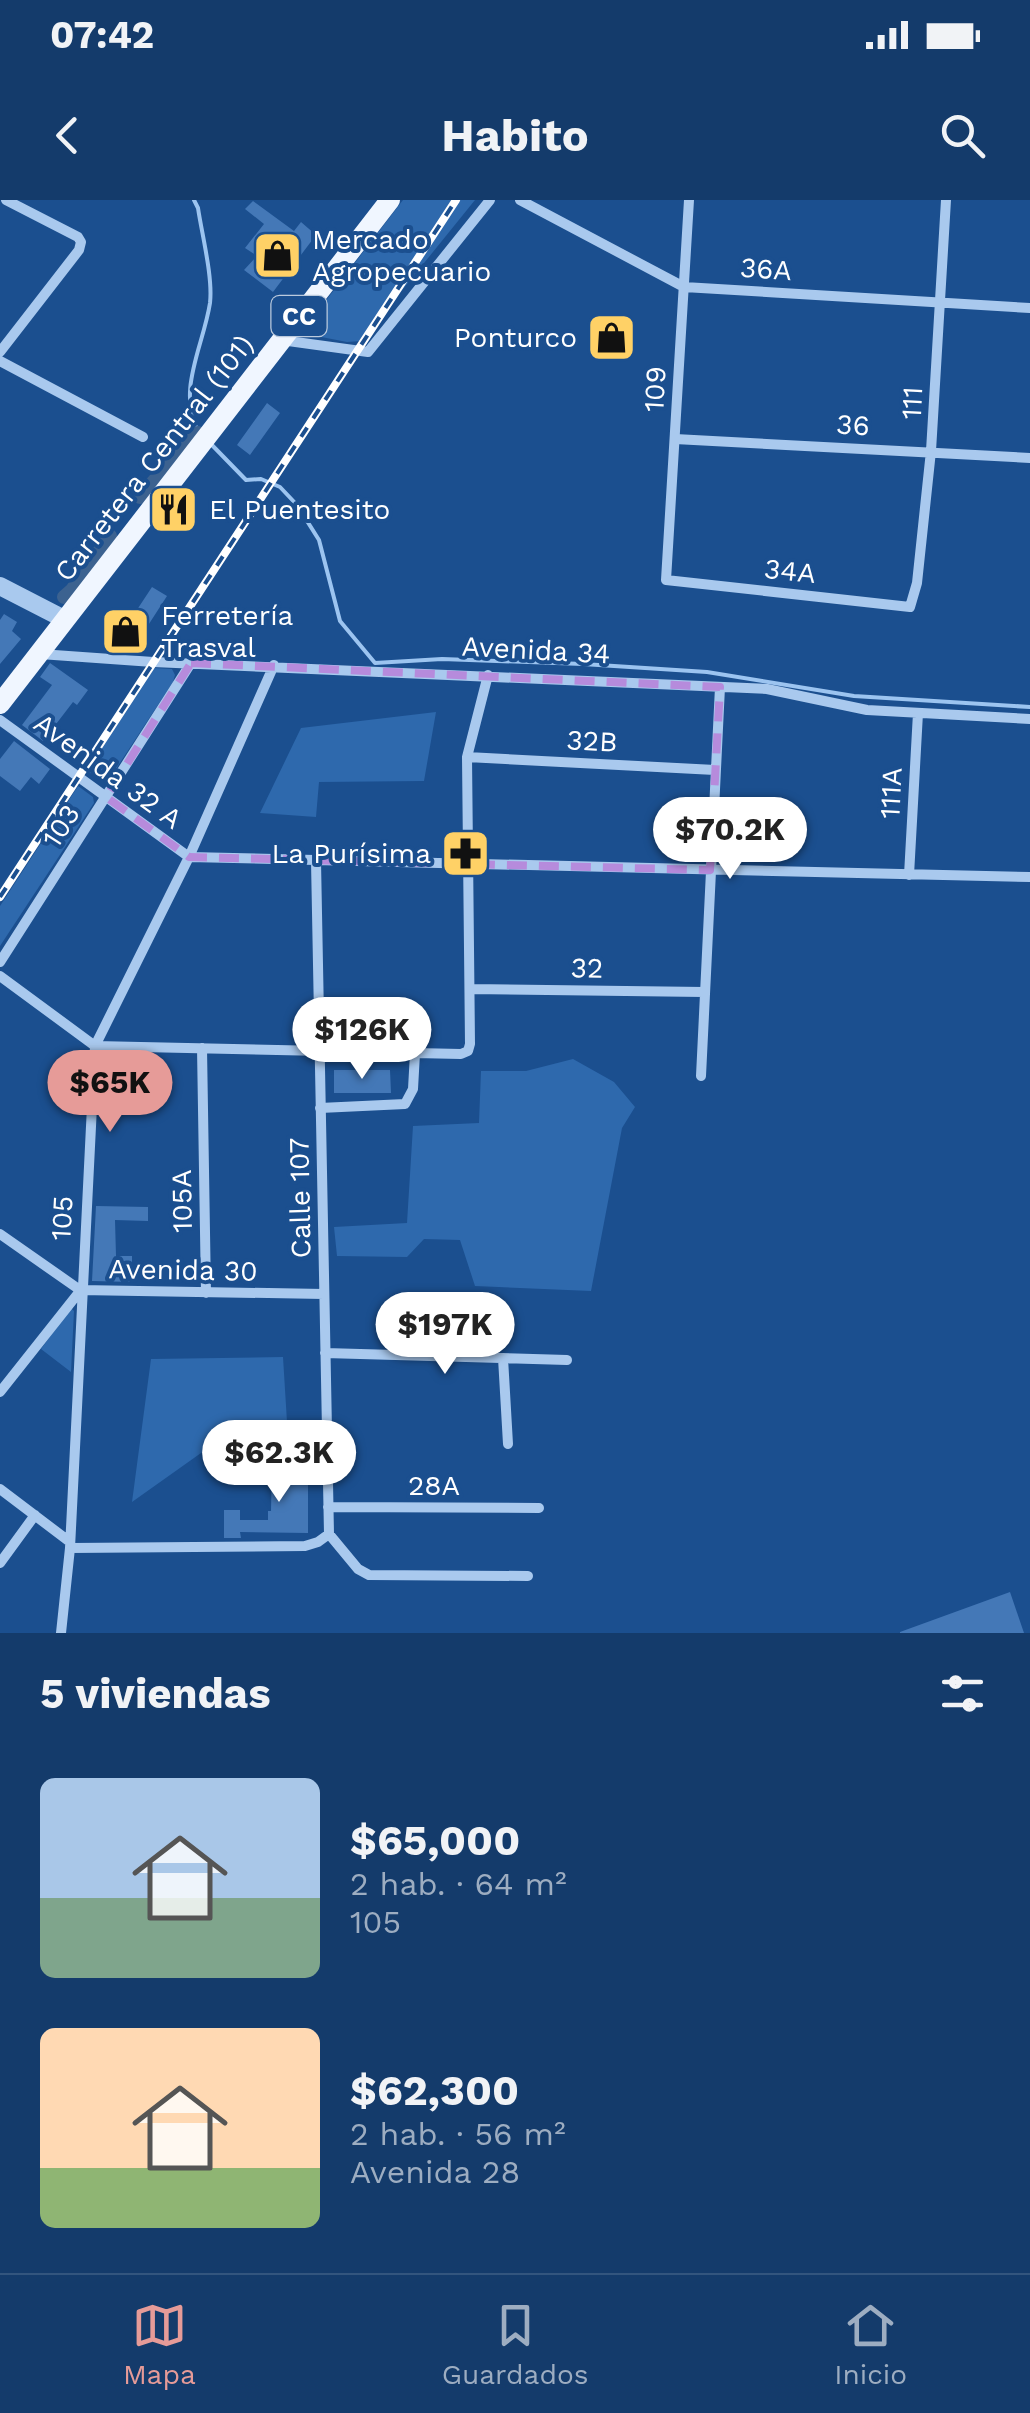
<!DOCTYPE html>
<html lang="es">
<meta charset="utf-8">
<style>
:root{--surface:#143b6b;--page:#214673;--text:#f1f3f6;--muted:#9dadc1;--line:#33557e;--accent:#e69b98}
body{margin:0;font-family:"Work Sans",sans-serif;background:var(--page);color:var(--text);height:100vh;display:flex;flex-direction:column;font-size:38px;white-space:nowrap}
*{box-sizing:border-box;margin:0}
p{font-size:32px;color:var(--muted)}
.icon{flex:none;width:55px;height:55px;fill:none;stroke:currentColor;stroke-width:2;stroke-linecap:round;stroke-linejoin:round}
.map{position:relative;height:1433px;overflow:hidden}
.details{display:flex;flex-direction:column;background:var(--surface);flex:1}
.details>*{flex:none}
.price{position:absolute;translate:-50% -85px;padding:0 22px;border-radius:35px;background:#fff;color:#222;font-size:32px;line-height:65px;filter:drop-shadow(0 2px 5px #0008)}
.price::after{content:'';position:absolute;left:50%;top:60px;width:30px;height:22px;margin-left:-15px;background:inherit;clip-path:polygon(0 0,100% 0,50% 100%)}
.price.on{background:var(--accent);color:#111}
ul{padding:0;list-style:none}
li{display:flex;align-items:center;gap:30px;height:250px;padding:0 40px}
li span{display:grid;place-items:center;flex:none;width:280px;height:200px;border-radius:15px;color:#555}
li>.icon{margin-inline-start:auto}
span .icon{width:120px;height:120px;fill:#fffc;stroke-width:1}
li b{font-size:42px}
h2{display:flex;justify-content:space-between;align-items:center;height:120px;padding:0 40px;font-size:42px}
.status{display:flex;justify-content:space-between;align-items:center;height:70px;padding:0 50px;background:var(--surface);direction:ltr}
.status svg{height:28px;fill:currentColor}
header{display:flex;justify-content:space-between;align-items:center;height:130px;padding:0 40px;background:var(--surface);font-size:45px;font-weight:700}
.dock{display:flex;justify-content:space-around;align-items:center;height:140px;border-top:2px solid var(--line);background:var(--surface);font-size:28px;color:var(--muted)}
.dock a{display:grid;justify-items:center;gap:5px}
.dock .on{color:var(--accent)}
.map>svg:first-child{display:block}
</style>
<div class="status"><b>07:42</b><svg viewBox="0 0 49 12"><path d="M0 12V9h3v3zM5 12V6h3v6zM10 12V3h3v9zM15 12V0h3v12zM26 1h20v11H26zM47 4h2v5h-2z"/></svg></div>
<header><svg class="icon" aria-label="back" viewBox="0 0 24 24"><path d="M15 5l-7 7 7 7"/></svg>Habito<svg class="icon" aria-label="search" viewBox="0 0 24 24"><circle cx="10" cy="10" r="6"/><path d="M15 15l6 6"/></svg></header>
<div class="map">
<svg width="1030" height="1433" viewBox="0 0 1030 1433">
<rect width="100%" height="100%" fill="#1b4f8f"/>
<path fill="#2e69ad" d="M403 0H475L361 141 347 142 301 133Z
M153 468 172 469 175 475 173 482 110 578 105 582 87 571Z
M436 512 424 581 319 582 316 617 260 613 301 528Z
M78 586 93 597 94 603 0 746V706Z
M573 859 614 882 635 907 622 928 591 1091 475 1086 460 1040 424 1039 407 1057 337 1056 334 1027 407 1023 413 926 479 923 481 871H526Z
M71 1108 74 1111 71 1172 41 1149Z
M283 1157 287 1222 232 1231 132 1302 151 1159Z"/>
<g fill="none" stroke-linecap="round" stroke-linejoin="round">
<path stroke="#9cc4f0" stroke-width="4" d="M194 0 198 8C202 35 213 77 210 103 203 148 176 190 199 234
M210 243 246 280 261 279 280 287 297 305 319 340 340 421 375 463 442 459 583 464 707 472 854 496 1030 507"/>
<path stroke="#3c6290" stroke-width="14" d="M180 252 198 233
M140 297 171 262
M64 397 72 390 110 336"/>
</g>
<path fill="#4478b7" d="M253 1 294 31 301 22 316 35 273 92 244 70 257 56 245 48 264 24 245 9Z
M267 203 280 213 250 255 237 245Z
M152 387 167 396 136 444 121 434Z
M4 414 17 422 12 431 21 439 0 464V420Z
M50 463 88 490 77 505 73 502 43 541 22 525 52 485 40 477Z
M14 541 50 569 39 584 31 577 20 591 0 576V559Z
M334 870H390L391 893H334Z
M96 1006 148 1007V1021L115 1020 116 1056H132V1082L92 1081Z
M272 1265 314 1266V1284H308V1333L240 1332 241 1338H224V1310H240V1320H268V1311H271Z
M1010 1392 1024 1433H900V1432Z"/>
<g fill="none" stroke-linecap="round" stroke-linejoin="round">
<path stroke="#a9c9ee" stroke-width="10" d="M520 0 684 87 1030 108
M689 0 666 380 910 407 917 383 931 251 946 0
M281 140 368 152 490 0
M0 152 79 50 81 42 78 37 6 0
M0 161 143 237
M675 239 1030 258
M40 454 153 462 767 489 867 510 1030 519
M0 520 189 657 1030 677
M467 557 715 570
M316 661 329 1334
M909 675 918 513
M0 762 191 463
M0 776 95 846 461 854 468 851 470 844 467 557 488 475
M470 789 704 792
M202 848 206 1093
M701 876 720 487
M320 908 405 904 413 889 415 853
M0 1034 80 1090 324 1094
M325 1153 567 1160
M503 1158 508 1244
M0 1192 80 1091
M0 1289 70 1342
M328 1307 539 1308
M70 1348 305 1346 318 1342 329 1334 358 1369 369 1375 528 1376
M0 1363 35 1315
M61 1433 70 1348 95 846 189 657 274 465"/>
<path stroke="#a9c9ee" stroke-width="18" d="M0 386 64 419"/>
<path stroke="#f0f6ff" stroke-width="20" d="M0 504 390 0"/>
<defs>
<path id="rail" d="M0 697 456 0"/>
</defs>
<use href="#rail" stroke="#fff" stroke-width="8"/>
<use href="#rail" stroke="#1b4f8f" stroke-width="4" stroke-dasharray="11" stroke-linecap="butt"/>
</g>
<path fill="none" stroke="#b68bdc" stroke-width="8" stroke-dasharray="20 12" stroke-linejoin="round" d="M191 463 720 487 710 670 189 657 106 597Z"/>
<defs>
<symbol id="shop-square" viewBox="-11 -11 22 22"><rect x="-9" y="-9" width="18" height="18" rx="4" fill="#ffd166" stroke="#1b4f8f"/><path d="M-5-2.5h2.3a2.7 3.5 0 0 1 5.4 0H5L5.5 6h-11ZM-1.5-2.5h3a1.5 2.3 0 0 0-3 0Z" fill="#111"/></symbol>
<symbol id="restaurant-square" viewBox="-11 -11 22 22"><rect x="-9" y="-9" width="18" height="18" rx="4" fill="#ffd166" stroke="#1b4f8f"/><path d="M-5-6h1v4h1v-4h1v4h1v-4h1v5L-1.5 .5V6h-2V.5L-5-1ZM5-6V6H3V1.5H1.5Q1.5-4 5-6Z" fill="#111"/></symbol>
<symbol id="pharmacy-square" viewBox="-11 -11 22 22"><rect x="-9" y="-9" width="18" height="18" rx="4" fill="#ffd166" stroke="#1b4f8f"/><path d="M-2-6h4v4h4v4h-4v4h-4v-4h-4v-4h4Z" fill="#111"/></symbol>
</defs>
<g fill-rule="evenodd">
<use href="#shop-square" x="250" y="28" width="55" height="55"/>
<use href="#shop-square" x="584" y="110" width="55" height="55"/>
<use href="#restaurant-square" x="146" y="282" width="55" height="55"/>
<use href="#shop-square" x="98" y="404" width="55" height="55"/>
<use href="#pharmacy-square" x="438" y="626" width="55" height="55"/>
</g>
<g text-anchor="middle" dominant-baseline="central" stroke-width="8" stroke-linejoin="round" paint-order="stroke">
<rect fill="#1b4f8f" stroke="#bbcadd" stroke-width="2.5" x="271.5" y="96" width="55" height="40" rx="8"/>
<g font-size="25" font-weight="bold" fill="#fff">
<text x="299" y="116">CC</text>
</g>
<g font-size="28" fill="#fff" stroke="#1b4f8f" text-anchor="start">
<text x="312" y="39">Mercado<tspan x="312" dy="32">Agropecuario</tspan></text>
<text x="577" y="137" text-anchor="end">Ponturco</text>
<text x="209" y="309">El Puentesito</text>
<text x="161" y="415">Ferretería<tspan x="161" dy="32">Trasval</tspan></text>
<text x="431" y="653" text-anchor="end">La Purísima</text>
</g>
<g font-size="28" fill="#fff" stroke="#1b4f8f">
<text transform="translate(766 69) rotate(4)">36A</text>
<text transform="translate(655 189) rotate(-87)">109</text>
<text transform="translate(912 203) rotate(-87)">111</text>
<text transform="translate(853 225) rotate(3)">36</text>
<text transform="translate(154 258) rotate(-52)">Carretera Central (101)</text>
<text transform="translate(790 371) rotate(6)">34A</text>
<text transform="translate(536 450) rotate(3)">Avenida 34</text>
<text transform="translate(592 541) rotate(3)">32B</text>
<text transform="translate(108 571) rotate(36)">Avenida 32 A</text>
<text transform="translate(891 593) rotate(-87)">111A</text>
<text transform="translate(61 626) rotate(-57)">103</text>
<text transform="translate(587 768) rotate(1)">32</text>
<text transform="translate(300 998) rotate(-91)">Calle 107</text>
<text transform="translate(182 1001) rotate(-91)">105A</text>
<text transform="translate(62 1018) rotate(-87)">105</text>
<text transform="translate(183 1070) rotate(1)">Avenida 30</text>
<text x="434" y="1285">28A</text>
</g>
</g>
</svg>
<b class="price" style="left:730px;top:682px">$70.2K</b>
<b class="price" style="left:362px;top:882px">$126K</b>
<b class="price on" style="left:110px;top:935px">$65K</b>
<b class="price" style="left:445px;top:1177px">$197K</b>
<b class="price" style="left:279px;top:1305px">$62.3K</b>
</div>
<section class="details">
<h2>5 viviendas<svg class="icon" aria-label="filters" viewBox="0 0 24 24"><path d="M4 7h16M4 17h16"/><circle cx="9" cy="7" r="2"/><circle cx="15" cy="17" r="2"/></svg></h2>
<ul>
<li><span style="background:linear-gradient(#a9c7e8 60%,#7fa58c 0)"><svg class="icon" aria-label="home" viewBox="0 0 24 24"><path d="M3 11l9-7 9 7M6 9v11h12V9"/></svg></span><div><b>$65,000</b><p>2 hab. · 64 m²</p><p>105</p></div></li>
<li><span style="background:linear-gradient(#ffd9b3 70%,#8fb573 0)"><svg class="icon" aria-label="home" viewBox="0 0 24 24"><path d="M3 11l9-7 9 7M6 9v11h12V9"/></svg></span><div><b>$62,300</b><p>2 hab. · 56 m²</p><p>Avenida 28</p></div></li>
</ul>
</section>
<nav class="dock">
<a class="on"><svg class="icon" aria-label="map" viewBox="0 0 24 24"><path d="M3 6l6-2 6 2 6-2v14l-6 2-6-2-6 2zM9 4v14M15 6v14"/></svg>Mapa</a>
<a><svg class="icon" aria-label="saved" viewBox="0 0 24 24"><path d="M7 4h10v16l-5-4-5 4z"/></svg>Guardados</a>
<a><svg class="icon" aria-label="home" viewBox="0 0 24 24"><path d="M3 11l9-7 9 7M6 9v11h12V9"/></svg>Inicio</a>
</nav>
